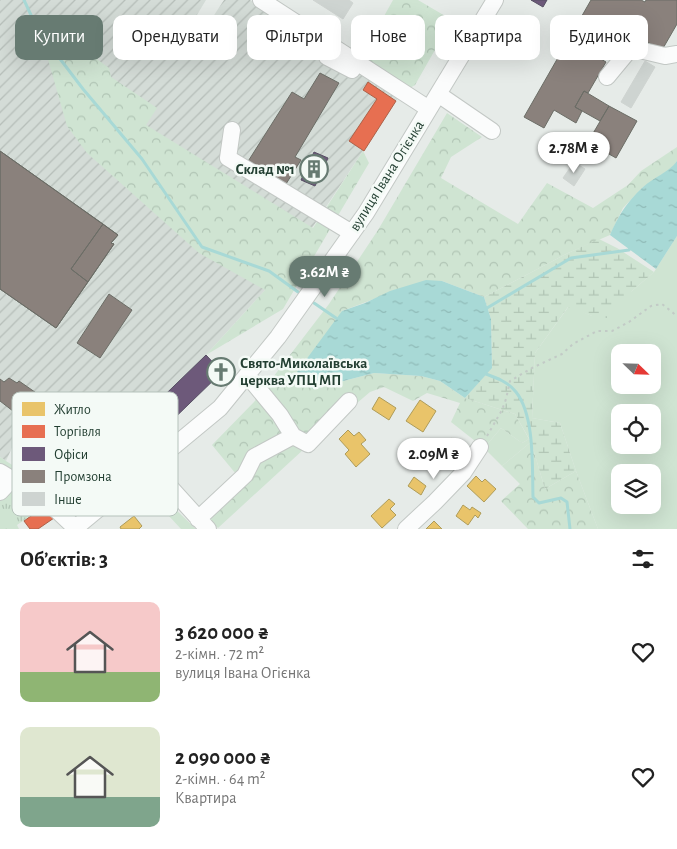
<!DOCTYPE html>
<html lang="uk">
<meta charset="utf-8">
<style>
:root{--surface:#fff;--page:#f2f2f2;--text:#222;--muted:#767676;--accent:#677b72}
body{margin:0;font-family:"Alegreya Sans",sans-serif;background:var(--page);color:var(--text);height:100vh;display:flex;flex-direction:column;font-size:19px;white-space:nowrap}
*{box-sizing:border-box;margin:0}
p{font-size:16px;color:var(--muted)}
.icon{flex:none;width:28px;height:28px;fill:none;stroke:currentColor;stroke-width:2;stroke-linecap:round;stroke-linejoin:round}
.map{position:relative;height:529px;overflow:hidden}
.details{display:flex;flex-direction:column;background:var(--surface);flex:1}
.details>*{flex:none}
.banner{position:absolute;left:15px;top:15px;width:648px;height:45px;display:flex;gap:10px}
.needle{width:32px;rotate:113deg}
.tools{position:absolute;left:611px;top:344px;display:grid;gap:10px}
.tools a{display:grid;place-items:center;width:50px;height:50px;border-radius:10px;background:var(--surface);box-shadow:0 5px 20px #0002;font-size:25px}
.price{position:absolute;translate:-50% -42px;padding:0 11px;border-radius:18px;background:#fff;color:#222;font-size:16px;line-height:32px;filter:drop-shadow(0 1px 2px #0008)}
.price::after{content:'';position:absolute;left:50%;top:30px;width:15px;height:11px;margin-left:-8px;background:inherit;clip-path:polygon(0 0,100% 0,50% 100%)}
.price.active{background:var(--accent);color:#fff}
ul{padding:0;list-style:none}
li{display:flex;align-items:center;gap:15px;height:125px;padding:0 20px}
li span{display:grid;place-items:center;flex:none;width:140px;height:100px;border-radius:10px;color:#555}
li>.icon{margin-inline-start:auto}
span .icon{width:60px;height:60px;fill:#fffc;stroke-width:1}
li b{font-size:21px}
h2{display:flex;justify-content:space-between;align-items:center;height:60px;padding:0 20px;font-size:21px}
.tag{padding:0 18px;border-radius:10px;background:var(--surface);box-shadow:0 5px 20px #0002;font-size:18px;line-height:45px}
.tag.active{background:var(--accent);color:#fff}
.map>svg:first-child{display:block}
</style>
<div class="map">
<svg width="677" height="529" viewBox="0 0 677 529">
<defs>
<pattern id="industrial-furrows" width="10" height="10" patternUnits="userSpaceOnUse" patternTransform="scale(1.25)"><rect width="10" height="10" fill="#d4dcd7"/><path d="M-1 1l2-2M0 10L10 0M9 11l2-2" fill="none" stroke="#b6beb9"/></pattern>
<pattern id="forest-crowns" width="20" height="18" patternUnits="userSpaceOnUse" patternTransform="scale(1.25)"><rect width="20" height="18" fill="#cfe4d2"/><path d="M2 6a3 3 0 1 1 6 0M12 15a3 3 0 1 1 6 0" fill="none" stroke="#b1c5b5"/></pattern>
<pattern id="wetland-marsh" width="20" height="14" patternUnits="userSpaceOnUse" patternTransform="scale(1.25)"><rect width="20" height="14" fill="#cfe4d2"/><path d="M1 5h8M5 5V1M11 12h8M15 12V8" fill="none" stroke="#b1c5b5"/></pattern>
<pattern id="park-tufts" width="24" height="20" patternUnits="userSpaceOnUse" patternTransform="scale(1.25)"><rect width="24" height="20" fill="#cfe4d2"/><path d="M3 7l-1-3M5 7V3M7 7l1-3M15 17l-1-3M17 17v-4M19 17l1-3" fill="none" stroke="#b1c5b5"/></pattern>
<pattern id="water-ripples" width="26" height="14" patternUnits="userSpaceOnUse" patternTransform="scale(1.25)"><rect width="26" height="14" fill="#a8d9d6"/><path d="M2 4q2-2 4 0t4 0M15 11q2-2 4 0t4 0" fill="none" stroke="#90bbb8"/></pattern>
</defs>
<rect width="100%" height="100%" fill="#e6ebe8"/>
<path fill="url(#industrial-furrows)" d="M0 0H206L186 33 199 42V38L224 0H250L400 95 287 266 206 355 222 372 135 455 90 412 33 424 23 423 6 461 0 457Z"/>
<path fill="#cfe4d2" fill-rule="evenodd" d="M677 236V529H598L576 471 560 423 532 418 535 353 569 306 592 316 632 291 654 272ZM620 352H652V385H620ZM620 412H652V445H620ZM620 472H652V505H620Z
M501 428 522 443 529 439 531 442 502 466 484 448Z
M149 484 196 529H181L144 489Z"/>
<path fill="url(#forest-crowns)" d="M393 0H418L452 20 415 85 410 88 359 61Z
M37 21 53 27 109 68 111 77 157 108 146 125 313 228 363 151 369 163 283 309 206 355 265 290 199 253 87 153 67 126Z
M447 113 482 137 451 157 441 178 518 224 547 183 593 208 628 185 641 171 677 147V161L672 168 643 187 623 208 610 235 568 253 484 297 442 281 374 299 342 311 313 389 374 373 421 376 440 381 465 398 515 414 529 439 522 443 501 428 484 448 451 422 460 403 427 393 413 401 384 387 370 392 316 438 218 528 205 515 236 474 212 445 254 402 329 304 378 230Z
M531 442 545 489 576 471 598 529H528L501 501 520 484 502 466Z"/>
<path fill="url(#wetland-marsh)" d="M599 239 617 248 654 272 632 291 607 318 592 316 568 307 535 353 532 418 560 423 576 471 545 489 531 442 515 414 465 398 492 367 491 319 484 297 568 253Z"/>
<path fill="url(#park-tufts)" d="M0 457 6 461 74 504 60 513 45 506 17 525 19 529H0Z"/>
<path fill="url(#water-ripples)" d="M677 161V236L656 269 610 235C619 215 626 203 643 187 654 177 668 173 677 161Z
M426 280 442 281 484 297 491 319 492 368 465 398 440 381 421 376 374 373 313 389 297 372 342 311 365 303 390 291Z"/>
<path fill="#e9c46a" stroke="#ae9c59" d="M379 397 396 408 389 420 372 409Z
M420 400 436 411 423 432 406 421Z
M348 430 354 436 359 432 366 440 361 444 370 454 356 467 345 454 349 450 339 439Z
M451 438 461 447 457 452 459 453 447 466 435 456Z
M476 476 482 482 485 479 496 489 484 502 467 486Z
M414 477 426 486 421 495 408 486Z
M389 499 395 504 390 509 396 515 382 528 371 516Z
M463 505 470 510 472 507 481 513 478 518 475 515 468 525 456 516Z
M134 516 142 526 139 529H121L120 527Z
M434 521 442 529H426Z"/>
<path fill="#e76f51" stroke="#ac6148" d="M368 82 396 101 364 151 349 141 377 99 363 90Z
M45 506 54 518 38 529H30L24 521Z"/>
<path fill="#6d597a" stroke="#575164" d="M531 0H547L543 7Z
M314 152 328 158 315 186 301 180Z
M206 355 222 372 158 434 142 417Z"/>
<path fill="#8a817c" stroke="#6b6d66" d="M591 0H641L645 2 646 0H677V24L662 50 628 31 622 41 608 33 613 25 607 21 589 52 606 62 588 93 584 91 575 107 582 111 576 123 554 110 544 128 524 117Z
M320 73 339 83 295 157 301 160 286 184 247 163 292 92 304 99Z
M584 91 609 106 600 121 575 107Z
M609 106 637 121 616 158 588 142Z
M0 151 118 235 111 243 114 244 56 328 0 289Z
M0 151 103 224 71 269 88 282 56 328 0 289Z
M103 224 118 235 111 243 114 244 88 282 71 269Z
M109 294 132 310 100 358 77 343Z
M9 378 17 383 19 381 42 397 22 418 0 401V379L4 382Z"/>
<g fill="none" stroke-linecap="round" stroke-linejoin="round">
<path stroke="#a8d9d6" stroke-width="3" d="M24 0 38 30 83 89 142 159 202 247 269 271 298 292
M314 303 336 318
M487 308 571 258 629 250 631 246
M486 374C497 378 508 382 516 392 535 416 532 467 533 497L539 503 561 498 567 502 570 529"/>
</g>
<path fill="#ced4d1" stroke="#cfd4d1" d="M313 0H349L353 3 343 19Z
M645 61 655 67 631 108 621 102Z
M574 162 585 169 574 186 563 178Z"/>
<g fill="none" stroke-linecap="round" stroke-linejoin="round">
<defs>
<path id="minor" d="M261 0 429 109
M327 57 352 70
M607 77 631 48 665 56 677 54
M438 94 492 131
M232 130 228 158 352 233
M247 375 280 415 293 436
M151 466 208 529
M0 472C30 490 51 502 75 528
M0 492 12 479
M198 519 245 475 254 457 293 436 308 444 349 401
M74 529 220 408 278 337 366 213 495 0
M406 529 435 502 463 473 480 447"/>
</defs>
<use href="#minor" stroke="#c3c8c5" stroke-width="18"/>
<path stroke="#c2cac6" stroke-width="2" stroke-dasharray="2.5 4" stroke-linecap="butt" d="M487 436 502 410 506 399 510 381 532 368 562 354 573 344 597 331H612L629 322 651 306 662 304 677 316"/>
<use href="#minor" stroke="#fbfcfc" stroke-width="16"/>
</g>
<defs>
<symbol id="building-ring" viewBox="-11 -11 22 22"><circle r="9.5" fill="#f4faf6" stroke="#677b72" stroke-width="1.5"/><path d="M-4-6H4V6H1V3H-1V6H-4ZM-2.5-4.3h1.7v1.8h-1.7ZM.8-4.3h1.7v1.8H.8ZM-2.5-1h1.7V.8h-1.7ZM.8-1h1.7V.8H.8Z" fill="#677b72"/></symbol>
<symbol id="church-ring" viewBox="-11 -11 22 22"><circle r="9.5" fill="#f4faf6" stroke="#677b72" stroke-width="1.5"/><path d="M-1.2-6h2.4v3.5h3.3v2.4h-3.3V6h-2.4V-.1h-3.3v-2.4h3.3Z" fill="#677b72"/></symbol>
</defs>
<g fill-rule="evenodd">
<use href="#building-ring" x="298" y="153" width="32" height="32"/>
<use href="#church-ring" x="205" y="356" width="32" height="32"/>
</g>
<g text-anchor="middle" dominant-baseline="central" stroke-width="5" stroke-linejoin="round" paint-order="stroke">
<g font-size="15" font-weight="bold" fill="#233f32" stroke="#f4faf6" text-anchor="end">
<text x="295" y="169">Склад №1</text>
<text x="240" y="363" text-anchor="start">Свято-Миколаївська<tspan x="240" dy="17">церква УПЦ МП</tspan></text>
</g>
<g font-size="15" fill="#233f32" stroke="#f4faf6">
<text transform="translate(387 176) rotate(-58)">вулиця Івана Огієнка</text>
</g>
</g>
<rect x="12" y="392" width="166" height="124" rx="8" fill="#f4faf6" stroke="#b5c2bb" stroke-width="1"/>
<rect x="22" y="402" width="23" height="14" fill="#e9c46a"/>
<rect x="22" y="425" width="23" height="13" fill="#e76f51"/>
<rect x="22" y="447" width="23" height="14" fill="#6d597a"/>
<rect x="22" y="470" width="23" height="13" fill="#8a817c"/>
<rect x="22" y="492" width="23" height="14" fill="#ced4d1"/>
<g font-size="14" fill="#233f32">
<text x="54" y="414">Житло</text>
<text x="54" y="436">Торгівля</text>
<text x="54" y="459">Офіси</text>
<text x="54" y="481">Промзона</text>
<text x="54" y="504">Інше</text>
</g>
</svg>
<div class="tools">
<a><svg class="needle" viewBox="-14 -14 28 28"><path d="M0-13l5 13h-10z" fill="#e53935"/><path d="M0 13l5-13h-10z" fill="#767676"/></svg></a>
<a><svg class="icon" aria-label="locate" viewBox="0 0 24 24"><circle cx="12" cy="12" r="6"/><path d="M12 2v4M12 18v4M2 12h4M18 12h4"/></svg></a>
<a><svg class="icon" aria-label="layers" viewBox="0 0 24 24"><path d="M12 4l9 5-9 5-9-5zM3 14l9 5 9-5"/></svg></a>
</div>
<b class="price" style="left:574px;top:174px">2.78M ₴</b>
<b class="price active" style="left:325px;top:298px">3.62M ₴</b>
<b class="price" style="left:434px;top:480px">2.09M ₴</b>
<div class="banner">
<a class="tag active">Купити</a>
<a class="tag">Орендувати</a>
<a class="tag">Фільтри</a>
<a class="tag">Нове</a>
<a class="tag">Квартира</a>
<a class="tag">Будинок</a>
</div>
</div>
<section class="details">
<h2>Об’єктів: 3<svg class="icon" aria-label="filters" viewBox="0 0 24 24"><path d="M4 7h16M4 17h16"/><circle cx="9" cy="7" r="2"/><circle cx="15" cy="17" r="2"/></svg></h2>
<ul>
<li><span style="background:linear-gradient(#f6c9c9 70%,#8fb573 0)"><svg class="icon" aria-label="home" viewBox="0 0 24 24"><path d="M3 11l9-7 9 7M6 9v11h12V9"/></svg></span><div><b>3 620 000 ₴</b><p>2-кімн. · 72 m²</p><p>вулиця Івана Огієнка</p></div><svg class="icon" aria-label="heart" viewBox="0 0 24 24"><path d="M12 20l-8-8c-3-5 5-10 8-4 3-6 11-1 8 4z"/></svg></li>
<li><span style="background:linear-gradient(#dfe7d0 70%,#7fa58c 0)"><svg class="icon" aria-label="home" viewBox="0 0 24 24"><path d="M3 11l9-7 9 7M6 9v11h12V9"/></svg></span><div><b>2 090 000 ₴</b><p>2-кімн. · 64 m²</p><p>Квартира</p></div><svg class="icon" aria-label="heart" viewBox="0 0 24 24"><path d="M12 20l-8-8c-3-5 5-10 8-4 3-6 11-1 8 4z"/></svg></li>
</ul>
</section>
